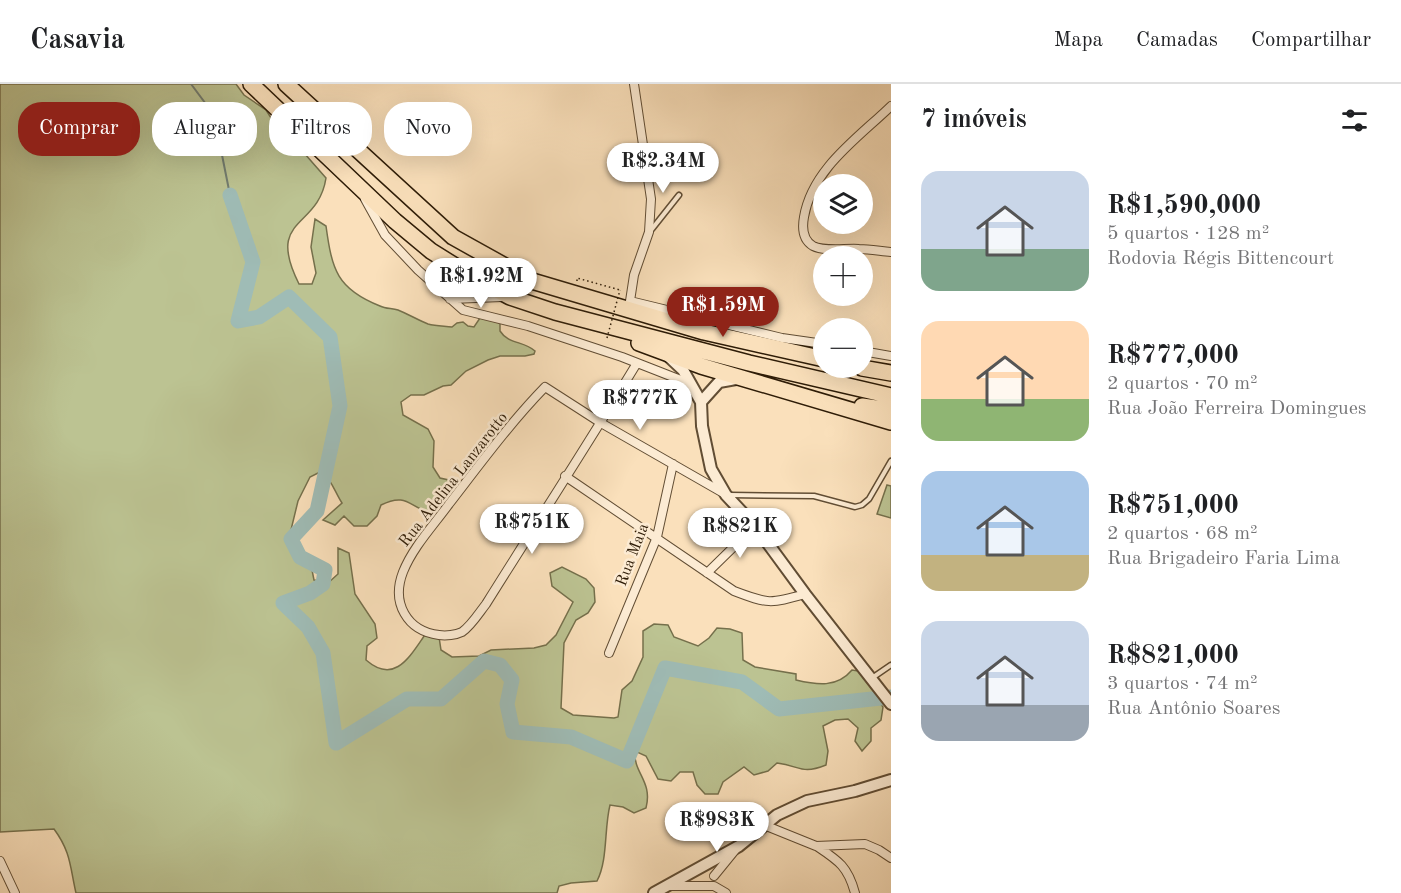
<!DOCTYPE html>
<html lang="pt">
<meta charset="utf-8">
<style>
:root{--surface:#fff;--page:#f6f6f6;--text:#202124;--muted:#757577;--line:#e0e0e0;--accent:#8f2418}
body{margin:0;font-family:"Old Standard TT",serif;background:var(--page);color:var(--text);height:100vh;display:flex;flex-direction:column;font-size:22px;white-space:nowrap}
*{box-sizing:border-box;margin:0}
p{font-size:20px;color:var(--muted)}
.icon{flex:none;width:33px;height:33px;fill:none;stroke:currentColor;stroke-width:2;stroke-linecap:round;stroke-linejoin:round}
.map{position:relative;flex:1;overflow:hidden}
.details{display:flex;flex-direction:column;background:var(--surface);width:510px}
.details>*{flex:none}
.guide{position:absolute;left:18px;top:18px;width:570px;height:54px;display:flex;gap:12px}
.tools{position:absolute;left:813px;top:90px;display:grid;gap:12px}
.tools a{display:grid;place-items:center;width:60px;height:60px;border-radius:50%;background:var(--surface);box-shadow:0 6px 24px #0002;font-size:30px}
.price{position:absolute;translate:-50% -51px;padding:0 14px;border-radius:21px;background:#fff;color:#222;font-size:20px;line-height:39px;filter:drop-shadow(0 2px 3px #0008)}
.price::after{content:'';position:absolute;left:50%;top:36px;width:18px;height:14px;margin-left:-9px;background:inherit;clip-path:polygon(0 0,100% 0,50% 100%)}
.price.current{background:var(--accent);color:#fff}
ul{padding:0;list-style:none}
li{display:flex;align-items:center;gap:18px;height:150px;padding:0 30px}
li span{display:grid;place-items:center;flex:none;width:168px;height:120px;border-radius:18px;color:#555}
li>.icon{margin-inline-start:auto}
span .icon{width:72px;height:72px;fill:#fffc;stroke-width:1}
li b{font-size:26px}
h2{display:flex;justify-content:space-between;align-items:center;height:72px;padding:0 30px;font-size:26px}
.pill{padding:0 21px;border-radius:24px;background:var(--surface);box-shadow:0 6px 24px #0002;font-size:21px;line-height:54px}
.pill.current{background:var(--accent);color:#fff}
header{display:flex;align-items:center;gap:36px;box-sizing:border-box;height:84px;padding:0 30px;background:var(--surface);border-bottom:2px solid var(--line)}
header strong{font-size:28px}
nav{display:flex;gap:33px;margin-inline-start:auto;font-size:21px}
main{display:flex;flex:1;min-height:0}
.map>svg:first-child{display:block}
</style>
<header>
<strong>Casavia</strong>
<nav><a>Mapa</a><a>Camadas</a><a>Compartilhar</a></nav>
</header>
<main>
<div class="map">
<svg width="891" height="809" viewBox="0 0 891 809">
<rect width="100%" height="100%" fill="#fae0bb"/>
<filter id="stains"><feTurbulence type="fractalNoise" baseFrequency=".00333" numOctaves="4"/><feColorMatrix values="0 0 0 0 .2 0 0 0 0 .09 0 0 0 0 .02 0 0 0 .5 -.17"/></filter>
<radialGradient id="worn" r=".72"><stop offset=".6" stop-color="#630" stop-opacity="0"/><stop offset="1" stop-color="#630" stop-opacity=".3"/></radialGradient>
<path fill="#bcc392" stroke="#75704c" stroke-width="1.5" d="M0 0H236L244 11 266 26 273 37 283 45 326 94C318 146 265 132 299 200H312L316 189 311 163 315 135 326 142C332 186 337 205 380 222 386 225 392 224 398 226 408 230 418 236 428 240 436 242 444 242 452 243L457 239 463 238 468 242 474 243 482 231H491L500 240V247C508 260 524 257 535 267L534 270 525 272H500L488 276 466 287 451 301 443 302 424 311H411L401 318 403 331 428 345 434 357 433 383 440 394 453 397 456 409 437 428C410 429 411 406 381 421L377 432 367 442H354L344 432 335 441 323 436 342 419C335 408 332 397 322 387L310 393 298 417 289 454 297 464 309 471 314 496 328 499 338 490V464L349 469 355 510 375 540 377 554 367 562 366 576C396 602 411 570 427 548L439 553 441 566 452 573 479 572 491 566 534 564 546 561 556 551 573 518 552 502 550 489 562 483 586 495 594 504 595 518 588 529 576 536 564 559 561 624 573 631 614 634 618 633 622 606 632 597 643 573V547L654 540 668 541 674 553 698 562 709 554 717 544 730 545 742 549 743 576 755 583 796 590V596C817 601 837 604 852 586L865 588C873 600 874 612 883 623L881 636 871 644V657L862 667 855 657 858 644 848 635 835 636 823 642 828 667 826 681C801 691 801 682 777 679L768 687 754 691 744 683 723 698 718 710H705L697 701 693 688H680L671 697 658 695 646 672 635 667C633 689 653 697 646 724L634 729 623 723 610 721C604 745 608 776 597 797L571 799 559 802 557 809H76C70 783 71 768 54 745L0 748Z
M887 401 891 402V434L877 430Z"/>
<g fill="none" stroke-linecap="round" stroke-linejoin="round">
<path stroke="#727c70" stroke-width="2" d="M191 0 223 43 219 56 230 111"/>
<path stroke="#9fbcb6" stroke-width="15" d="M230 111 253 178 238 237 259 233 289 213 330 253 340 322 317 427 291 455 300 473 325 486 323 500 310 509 283 519 308 543 323 569 336 659 407 615H441L484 577 500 581 512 596 507 620 513 648 571 653 627 677 665 584 742 598 779 625 891 613"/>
<defs>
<path id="service" d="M652 145 679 111
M730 411 814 412 855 423 862 421 869 415 891 377
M872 594 891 581"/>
<path id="minor" d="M634 0 651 115 649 148 634 191 630 217 782 254 824 260
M891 22C858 54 812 85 804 133 802 144 803 156 813 162 825 168 845 164 859 165 869 165 880 167 891 168
M365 115 385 151 418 186 463 226 528 242 622 273 691 300
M450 215 502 213
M862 267 891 272
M637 279C588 360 536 440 486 520 479 529 471 542 462 548 456 551 446 552 439 551 407 547 391 519 403 488 413 463 433 442 449 420 480 380 510 339 545 303L601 339 725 410
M565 392 734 507C768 520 770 520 805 510
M707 489 755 442
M609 569 657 453 673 380
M764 741 816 762 865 760 879 766 891 774
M818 763C839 777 848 783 855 809
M0 777 15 809
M714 792 736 765
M669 802H714L726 809"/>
<path id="tertiary" d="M668 272 683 286 701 318 702 342 711 385 726 411 755 442 805 510 891 620
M701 318 719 298 736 295
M654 809 739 762 777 731 807 717 855 707 891 696"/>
<path id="motorway" d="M251 0 395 137 431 167 473 193 510 213 555 228 749 279 891 312
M286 0 453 153 532 197 704 248 824 275
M639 259 701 282 891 338
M862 284 891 289
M862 322 891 326"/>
</defs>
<use href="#service" stroke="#614d34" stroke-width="7"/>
<use href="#minor" stroke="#614d34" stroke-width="10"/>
<use href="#tertiary" stroke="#614d34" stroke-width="14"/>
<use href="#motorway" stroke="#2e1c07" stroke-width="18"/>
<path stroke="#2e1c07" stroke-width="1.5" stroke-dasharray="1.5 3" stroke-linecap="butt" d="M577 197V194L620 206"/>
<use href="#service" stroke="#fcebd3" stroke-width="4"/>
<use href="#minor" stroke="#fcebd3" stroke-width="8"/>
<use href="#tertiary" stroke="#fcebd3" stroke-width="10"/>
<use href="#motorway" stroke="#fae0bb" stroke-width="15"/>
<path stroke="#2e1c07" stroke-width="1.5" stroke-dasharray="1.5 3" stroke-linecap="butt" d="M607 254 620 206"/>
</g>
<g text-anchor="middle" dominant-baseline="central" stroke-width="5" stroke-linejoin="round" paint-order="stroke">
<g font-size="16" fill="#2e1c07" stroke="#fcebd3">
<text transform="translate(454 396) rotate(-52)">Rua Adelina Lanzarotto</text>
<text transform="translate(633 471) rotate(-69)">Rua Maia</text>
</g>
</g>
<rect width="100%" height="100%" filter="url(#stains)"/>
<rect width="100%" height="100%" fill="url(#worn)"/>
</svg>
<div class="tools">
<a><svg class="icon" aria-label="layers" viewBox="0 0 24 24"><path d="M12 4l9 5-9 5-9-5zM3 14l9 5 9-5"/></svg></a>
<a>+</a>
<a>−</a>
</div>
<b class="price" style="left:663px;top:110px">R$2.34M</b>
<b class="price" style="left:481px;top:225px">R$1.92M</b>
<b class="price current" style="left:723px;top:254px">R$1.59M</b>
<b class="price" style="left:640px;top:347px">R$777K</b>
<b class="price" style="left:532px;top:471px">R$751K</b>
<b class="price" style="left:740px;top:475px">R$821K</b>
<b class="price" style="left:717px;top:769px">R$983K</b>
<div class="guide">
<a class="pill current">Comprar</a>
<a class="pill">Alugar</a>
<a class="pill">Filtros</a>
<a class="pill">Novo</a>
</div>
</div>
<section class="details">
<h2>7 imóveis<svg class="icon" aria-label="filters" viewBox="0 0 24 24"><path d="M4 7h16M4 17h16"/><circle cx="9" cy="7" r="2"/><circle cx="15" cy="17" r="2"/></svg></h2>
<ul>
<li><span style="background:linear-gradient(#c9d6e8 65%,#7fa58c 0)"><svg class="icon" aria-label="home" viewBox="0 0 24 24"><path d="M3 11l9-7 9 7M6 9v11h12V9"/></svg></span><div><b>R$1,590,000</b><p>5 quartos · 128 m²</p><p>Rodovia Régis Bittencourt</p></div></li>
<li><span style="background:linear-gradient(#ffd9b3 65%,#8fb573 0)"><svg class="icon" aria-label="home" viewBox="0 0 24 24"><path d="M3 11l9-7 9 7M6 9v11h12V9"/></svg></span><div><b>R$777,000</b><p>2 quartos · 70 m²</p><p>Rua João Ferreira Domingues</p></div></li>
<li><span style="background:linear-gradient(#a9c7e8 70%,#c2b280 0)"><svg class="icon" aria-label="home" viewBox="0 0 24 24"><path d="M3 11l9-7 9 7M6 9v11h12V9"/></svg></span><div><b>R$751,000</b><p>2 quartos · 68 m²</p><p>Rua Brigadeiro Faria Lima</p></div></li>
<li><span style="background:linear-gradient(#c9d6e8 70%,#9aa5b1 0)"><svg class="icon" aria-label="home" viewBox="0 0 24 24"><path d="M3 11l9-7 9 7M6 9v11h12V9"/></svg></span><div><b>R$821,000</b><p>3 quartos · 74 m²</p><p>Rua Antônio Soares</p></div></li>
</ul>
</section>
</main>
